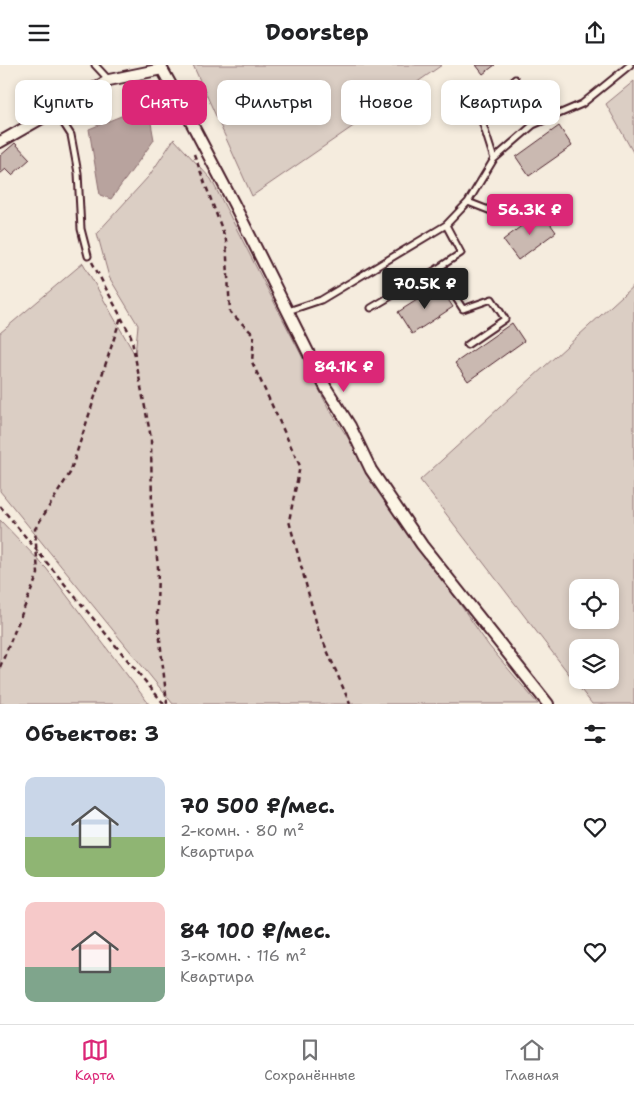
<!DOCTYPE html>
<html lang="ru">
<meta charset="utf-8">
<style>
:root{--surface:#fff;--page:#f2f2f2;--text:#202124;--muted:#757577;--line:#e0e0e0;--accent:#db2777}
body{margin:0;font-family:"Shantell Sans",sans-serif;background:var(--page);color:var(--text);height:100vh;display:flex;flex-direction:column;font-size:19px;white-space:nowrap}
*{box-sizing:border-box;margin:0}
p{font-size:16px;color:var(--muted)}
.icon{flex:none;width:28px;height:28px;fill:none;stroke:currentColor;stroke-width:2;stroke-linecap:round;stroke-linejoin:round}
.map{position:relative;height:639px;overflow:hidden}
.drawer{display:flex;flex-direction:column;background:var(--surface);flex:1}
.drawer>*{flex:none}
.hud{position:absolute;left:15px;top:15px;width:605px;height:45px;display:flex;gap:10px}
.controls{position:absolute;left:569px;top:514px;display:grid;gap:10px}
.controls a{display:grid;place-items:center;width:50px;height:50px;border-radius:10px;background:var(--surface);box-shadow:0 2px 8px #0003;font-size:25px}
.price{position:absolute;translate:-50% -42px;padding:0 11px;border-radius:5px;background:var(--accent);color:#fff;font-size:16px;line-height:32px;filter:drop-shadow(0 1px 2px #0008)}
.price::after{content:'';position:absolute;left:50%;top:30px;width:15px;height:11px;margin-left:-8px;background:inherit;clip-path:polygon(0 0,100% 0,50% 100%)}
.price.on{background:#222;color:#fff}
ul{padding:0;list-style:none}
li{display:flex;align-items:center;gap:15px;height:125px;padding:0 25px}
li span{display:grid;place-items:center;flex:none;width:140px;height:100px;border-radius:10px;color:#555}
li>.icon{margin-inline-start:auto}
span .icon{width:60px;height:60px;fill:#fffc;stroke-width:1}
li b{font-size:21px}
h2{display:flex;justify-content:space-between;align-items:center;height:60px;padding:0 25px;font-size:21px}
.pill{padding:0 18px;border-radius:10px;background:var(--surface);box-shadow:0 2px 8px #0003;font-size:18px;line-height:45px}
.pill.on{background:var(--accent);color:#fff}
header{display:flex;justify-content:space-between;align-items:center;height:65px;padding:0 25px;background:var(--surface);font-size:22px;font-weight:700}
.tab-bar{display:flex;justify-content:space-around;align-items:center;height:70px;border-top:1px solid var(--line);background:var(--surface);font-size:14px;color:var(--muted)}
.tab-bar a{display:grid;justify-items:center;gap:2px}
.tab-bar .on{color:var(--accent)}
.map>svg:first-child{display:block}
</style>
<header><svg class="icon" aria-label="menu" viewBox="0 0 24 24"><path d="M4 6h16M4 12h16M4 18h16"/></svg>Doorstep<svg class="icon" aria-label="share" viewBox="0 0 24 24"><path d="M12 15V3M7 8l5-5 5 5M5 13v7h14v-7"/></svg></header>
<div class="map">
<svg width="634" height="639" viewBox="0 0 634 639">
<rect width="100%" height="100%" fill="#f5ecde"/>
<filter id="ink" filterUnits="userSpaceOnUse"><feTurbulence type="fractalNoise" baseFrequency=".02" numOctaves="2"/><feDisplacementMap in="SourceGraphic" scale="10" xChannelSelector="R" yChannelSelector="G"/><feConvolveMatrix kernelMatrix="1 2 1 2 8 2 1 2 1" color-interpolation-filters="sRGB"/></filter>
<g filter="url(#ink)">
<path fill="#dbcec4" stroke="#927678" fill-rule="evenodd" d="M193 0H442L252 131Z
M634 16V89L606 39Z
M174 74 211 114 329 344 412 470 489 581 538 639H173L0 426V268L83 198 135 290 138 260 109 212 97 168 149 111Z
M634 220V639H592L420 415ZM578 522H610V555H578ZM578 582H610V615H578Z
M0 455 46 503 149 639H0Z"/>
<path fill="#b8a39e" stroke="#8c6e70" d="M131 47 150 52 154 75 111 134 100 130 89 64Z"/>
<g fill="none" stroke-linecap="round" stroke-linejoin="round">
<path stroke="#8c6e70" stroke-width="4" d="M130 30 131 47"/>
</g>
<path fill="#cab9b1" stroke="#4a1f2b" d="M476 0H495L483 9Z
M559 61 572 81 529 111 516 92Z
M15 78 30 94 12 110 6 104 0 109V91Z
M541 146 556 167 518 195 503 175Z
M439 221 453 242 412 269 398 247Z
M512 258 524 276 468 316 455 298Z"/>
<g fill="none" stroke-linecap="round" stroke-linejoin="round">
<defs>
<path id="service" d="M95 0 109 15
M55 45 71 70 78 108 81 164 88 191
M494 94 479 47 515 14
M468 137 509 153
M437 204 463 244 492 234 505 254 467 280
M371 243 437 204 461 188 446 160
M288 246 321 235 446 160 468 137 494 94 533 60 582 39 630 0"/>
<path id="minor" d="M161 0 162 4 181 38 234 139 326 323 350 361 371 405 422 480 548 639
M0 77 109 15 162 4"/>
</defs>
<use href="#service" stroke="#4a1f2b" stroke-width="9"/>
<use href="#minor" stroke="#4a1f2b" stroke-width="14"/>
<path stroke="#4a1f2b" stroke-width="2.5" stroke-dasharray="5 4" stroke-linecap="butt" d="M194 89 226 175 230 247 254 270 252 297 300 401 289 456 318 564 350 639
M92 197 131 271 151 373 152 447 158 502 157 547 167 639
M0 441 164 639
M0 602 38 509 35 464 70 408 121 252"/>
<use href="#service" stroke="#fcf5e5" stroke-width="5"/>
<use href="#minor" stroke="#fcf5e5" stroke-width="10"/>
</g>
</g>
</svg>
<div class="controls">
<a><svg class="icon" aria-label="locate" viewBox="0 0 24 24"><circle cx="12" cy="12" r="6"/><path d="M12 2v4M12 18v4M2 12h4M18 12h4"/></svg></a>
<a><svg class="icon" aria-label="layers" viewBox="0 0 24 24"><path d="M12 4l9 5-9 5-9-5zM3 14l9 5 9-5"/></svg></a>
</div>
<b class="price" style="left:530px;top:171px">56.3K ₽</b>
<b class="price on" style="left:425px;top:245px">70.5K ₽</b>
<b class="price" style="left:344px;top:328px">84.1K ₽</b>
<div class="hud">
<a class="pill">Купить</a>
<a class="pill on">Снять</a>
<a class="pill">Фильтры</a>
<a class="pill">Новое</a>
<a class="pill">Квартира</a>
</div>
</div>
<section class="drawer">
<h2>Объектов: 3<svg class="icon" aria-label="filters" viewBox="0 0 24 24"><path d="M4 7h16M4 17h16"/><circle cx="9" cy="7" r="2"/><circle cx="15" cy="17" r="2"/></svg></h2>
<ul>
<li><span style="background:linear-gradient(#c9d6e8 60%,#8fb573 0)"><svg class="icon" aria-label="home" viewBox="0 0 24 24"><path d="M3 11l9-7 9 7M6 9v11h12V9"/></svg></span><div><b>70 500 ₽/мес.</b><p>2-комн. · 80 m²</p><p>Квартира</p></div><svg class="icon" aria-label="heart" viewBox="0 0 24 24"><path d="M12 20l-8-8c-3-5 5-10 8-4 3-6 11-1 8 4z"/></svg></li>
<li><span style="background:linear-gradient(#f6c9c9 65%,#7fa58c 0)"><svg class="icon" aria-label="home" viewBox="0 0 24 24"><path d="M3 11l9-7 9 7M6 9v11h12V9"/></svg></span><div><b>84 100 ₽/мес.</b><p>3-комн. · 116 m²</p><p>Квартира</p></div><svg class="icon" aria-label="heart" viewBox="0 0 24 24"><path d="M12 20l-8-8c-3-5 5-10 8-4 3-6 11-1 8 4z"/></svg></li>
</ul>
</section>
<nav class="tab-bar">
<a class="on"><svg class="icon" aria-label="map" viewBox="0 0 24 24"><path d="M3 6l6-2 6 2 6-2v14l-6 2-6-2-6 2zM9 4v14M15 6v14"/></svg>Карта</a>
<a><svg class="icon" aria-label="saved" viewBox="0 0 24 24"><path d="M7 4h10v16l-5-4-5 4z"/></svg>Сохранённые</a>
<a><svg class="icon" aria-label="home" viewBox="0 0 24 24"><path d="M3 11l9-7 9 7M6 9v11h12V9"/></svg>Главная</a>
</nav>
